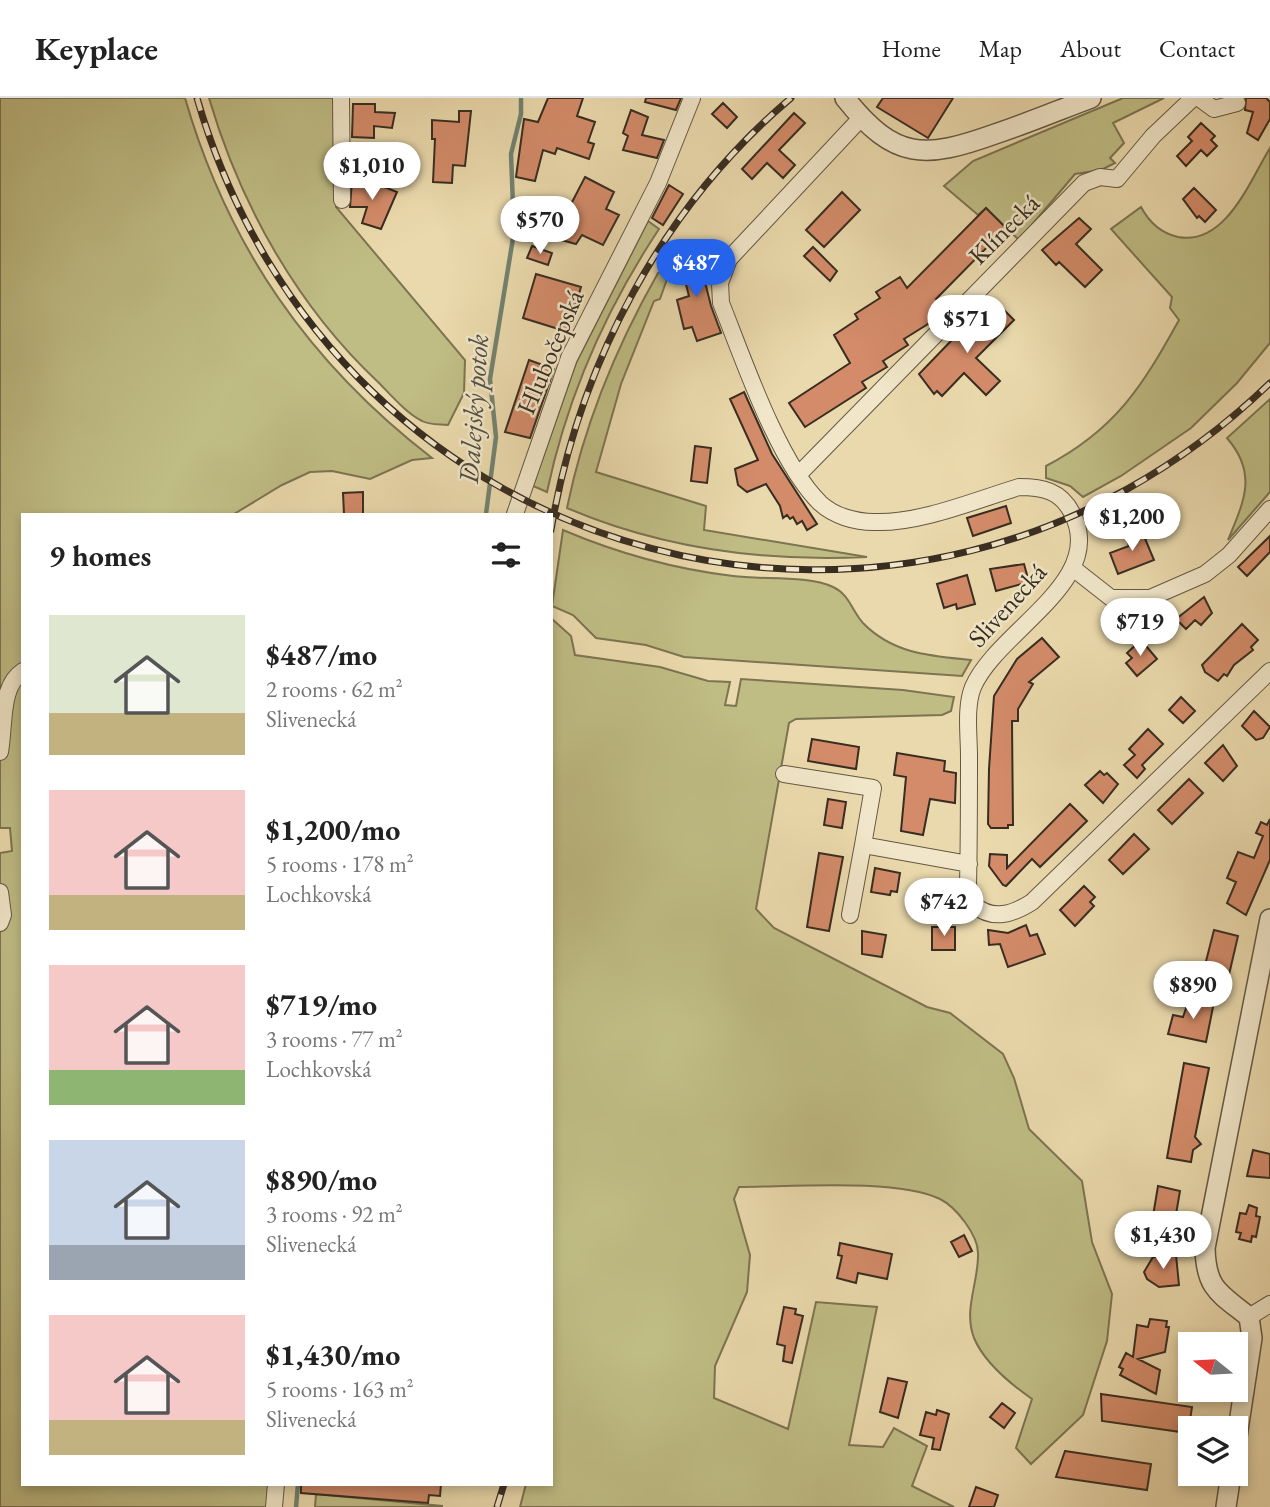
<!DOCTYPE html>
<meta charset="utf-8">
<style>
:root{--surface:#fff;--page:#f6f6f6;--text:#222;--muted:#767676;--line:#e0e0e0;--accent:#2563eb}
body{margin:0;font-family:"EB Garamond",serif;background:var(--page);color:var(--text);height:100vh;display:flex;flex-direction:column;font-size:26px;white-space:nowrap}
*{box-sizing:border-box;margin:0}
p{font-size:23px;color:var(--muted)}
.icon{flex:none;width:38px;height:38px;fill:none;stroke:currentColor;stroke-width:2;stroke-linecap:round;stroke-linejoin:round}
.map{position:relative;flex:1;overflow:hidden}
.drawer{position:absolute;left:21px;top:415px;width:532px;height:973px;display:flex;flex-direction:column;background:var(--surface);border-radius:0px;box-shadow:0 4px 10px #0003}
.drawer>*{flex:none}
.needle{width:46px;rotate:288deg}
.tools{position:absolute;left:1178px;top:1234px;display:grid;gap:14px}
.tools a{display:grid;place-items:center;width:70px;height:70px;border-radius:0px;background:var(--surface);box-shadow:0 4px 10px #0003;font-size:35px}
.price{position:absolute;translate:-50% -60px;padding:0 16px;border-radius:24px;background:#fff;color:#222;font-size:23px;line-height:46px;filter:drop-shadow(0 2px 4px #0008)}
.price::after{content:'';position:absolute;left:50%;top:42px;width:21px;height:16px;margin-left:-10px;background:inherit;clip-path:polygon(0 0,100% 0,50% 100%)}
.price.on{background:var(--accent);color:#fff}
ul{padding:0;list-style:none}
li{display:flex;align-items:center;gap:21px;height:175px;padding:0 28px}
li span{display:grid;place-items:center;flex:none;width:196px;height:140px;border-radius:0px;color:#555}
li>.icon{margin-inline-start:auto}
span .icon{width:84px;height:84px;fill:#fffc;stroke-width:1}
li b{font-size:30px}
h2{display:flex;justify-content:space-between;align-items:center;height:84px;padding:0 28px;font-size:30px}
header{display:flex;align-items:center;gap:42px;box-sizing:border-box;height:98px;padding:0 35px;background:var(--surface);border-bottom:2px solid var(--line)}
header strong{font-size:33px}
nav{display:flex;gap:38px;margin-inline-start:auto;font-size:24px}
.map>svg:first-child{display:block}
</style>
<header>
<strong>Keyplace</strong>
<nav><a>Home</a><a>Map</a><a>About</a><a>Contact</a></nav>
</header>
<div class="map">
<svg width="1270" height="1409" viewBox="0 0 1270 1409">
<rect width="100%" height="100%" fill="#ead9ac"/>
<filter id="stains"><feTurbulence type="fractalNoise" baseFrequency=".00286" numOctaves="4"/><feColorMatrix values="0 0 0 0 .2 0 0 0 0 .09 0 0 0 0 .02 0 0 0 .5 -.17"/></filter>
<radialGradient id="worn" r=".72"><stop offset=".6" stop-color="#630" stop-opacity="0"/><stop offset="1" stop-color="#630" stop-opacity=".3"/></radialGradient>
<path fill="#bfbc84" stroke="#7c7452" stroke-width="2" d="M0 0H185C228 149 310 266 432 360L412 362 370 381 332 373 310 374 282 387 234 416H23V1386H269L267 1409H0V755L12 753 10 730H0Z
M209 0H335L336 109 465 262 464 295 448 327C440 326 429 327 422 323 406 315 391 297 378 284 297 208 240 106 209 0Z
M1123 0H1164L1113 25 1124 45 1110 60 1115 65 1101 72 1075 76 1019 142 986 110 978 117 944 88 973 63Z
M1270 50V245L1237 285 1191 330 1121 378 1083 399 1070 388 1046 380V368C1115 332 1142 289 1179 222L1170 210 1172 199 1111 131 1141 109C1149 124 1160 135 1178 139 1226 148 1250 82 1270 50Z
M648 123 659 131C606 211 567 299 547 394L533 388 576 265Z
M671 170 660 201 654 203 621 286 596 374 706 408 704 432 867 459C763 464 663 451 567 410 584 326 616 249 658 175Z
M1270 301V394L1228 442C1244 403 1258 376 1227 340Z
M563 432C617 455 674 471 733 478 762 482 808 477 833 489 849 496 852 513 863 525 893 556 931 558 971 562L962 578 684 559 646 547 596 540 573 517 552 508Z
M551 520 571 538 575 557 660 569 708 583 730 584 725 607 736 608 741 581 903 592 954 599 951 613 942 617 796 621 789 625 756 811 774 830 927 909 950 915 1003 956 1014 980 1029 1031 1082 1083 1092 1144 1112 1196 1107 1243 1083 1317 1031 1366 1016 1350 1032 1301C1012 1287 984 1264 974 1240 963 1211 979 1184 978 1155 978 1137 956 1109 940 1101 897 1080 789 1089 739 1089L734 1101 750 1157 747 1194 715 1268 714 1300 788 1331 816 1204 877 1209 849 1347 883 1349 894 1330 927 1348 912 1388 954 1409H520L526 1386H551Z
M316 1396 442 1408V1409H315Z"/>
<g fill="none" stroke-linecap="round" stroke-linejoin="round">
<path stroke="#728270" stroke-width="4.5" d="M486 416 496 339 490 281 514 134 511 56 521 16V0
M296 1409 298 1386"/>
</g>
<path fill="#d38b69" stroke="#382d21" stroke-width="2" d="M548 0H583L577 18 595 24 588 44 594 46 589 61 557 50 555 56 543 52 535 83 516 79 524 21 538 24Z
M646 0H681L676 12 645 4Z
M883 0H953L928 40 877 9Z
M1246 0H1266L1270 4V21L1258 42 1247 35 1253 14 1245 12Z
M723 5 737 19 727 30 712 16Z
M353 6H375V14L395 15 392 30 374 28V40L352 39Z
M631 12 648 19 642 37 664 42 657 60 623 52 628 38 623 35Z
M459 13H471L465 68 453 67 452 85 433 84 435 41H432V22L459 24Z
M794 15 805 25 779 52 795 67 783 80 767 65 752 81 742 71Z
M1201 25 1215 38 1211 42 1217 48 1207 58 1201 52 1186 68 1177 58 1192 43 1188 39Z
M585 79 614 94 606 111 619 117 603 147 582 137 576 146 554 140 563 108 569 110Z
M352 83 372 84 397 94 381 131 362 125 367 109H350Z
M669 87 683 96 663 127 652 120Z
M1194 90 1216 112 1205 124 1199 118 1197 120 1183 101Z
M842 94 860 112 824 149 806 132Z
M986 110 1006 130 936 201 946 210 936 221 904 241 908 247 883 263 887 269 862 284 866 290 805 329 789 305 850 265 834 237 858 221 855 216 880 200 876 194 900 179 907 190Z
M1079 120 1091 131 1076 146 1102 172 1085 189 1059 164 1056 167 1042 152Z
M532 148 552 155 548 167 527 160Z
M813 149 837 173 830 183 804 158Z
M697 152 711 208 721 235 697 243 692 229 684 231 677 202 689 198 678 156Z
M536 176 581 189 568 234 523 220Z
M1000 208 1014 222 976 260 1000 283 986 297 964 275 942 298 937 293 934 296 919 276 978 215 986 223Z
M529 262 554 271 530 340 505 334Z
M744 294 772 356 817 426 807 432 802 423 797 426 793 419 790 421 787 417 783 420 780 408 766 386 747 394 738 387 735 371 758 362 730 301Z
M695 348 711 350 707 385 691 383Z
M363 394V416H344L343 395Z
M1006 408 1011 425 973 438 967 420Z
M1141 431 1154 462 1118 476 1110 455 1129 448 1125 437Z
M1270 438V454L1247 478 1238 469Z
M1024 466 1029 484 996 493 990 471Z
M967 477 975 506 957 511 956 506 944 510 937 486Z
M1204 499 1212 515 1201 527 1195 522 1186 531 1176 521Z
M1242 526 1258 542 1251 549 1253 552 1234 567 1227 578 1224 576 1218 583 1205 574 1202 567Z
M1042 540 1059 559 1029 584 1033 586 1018 611V623H1012L1013 727H1008V730H991L988 726 989 671 994 598 1017 561Z
M1141 542 1157 561 1137 578 1126 565 1132 560 1127 555Z
M1181 599 1195 613 1183 625 1169 612Z
M1254 613 1270 629 1263 640 1256 642 1242 628Z
M1148 631 1163 646 1142 667 1145 671 1137 680 1124 667 1135 657 1129 651Z
M812 641 859 649 856 671 808 663Z
M1223 647 1237 668 1223 683 1205 665Z
M897 655 945 663 944 673 956 675 955 705 930 701 923 737 901 733 906 679 894 677Z
M1100 673 1104 677 1107 675 1118 686 1103 705 1085 687Z
M1189 681 1203 695 1172 726 1158 712Z
M828 701 846 704 842 730 824 727Z
M1070 706 1087 723 1040 769 1032 761 1006 788 1003 787 989 768 990 756 1007 757V770Z
M1270 721V762L1246 817 1227 805 1236 784 1227 780 1238 754 1254 760 1263 738 1256 735 1261 724 1267 727Z
M1134 736 1149 751 1123 776 1109 762Z
M819 755 843 759 829 833 807 829Z
M875 770 900 775 897 794 891 793 890 797 871 794Z
M1084 788 1095 799 1090 804 1094 808 1075 828 1060 812Z
M1026 827 1030 838 1037 836 1045 856 1008 869 1000 846 989 847 988 832 1008 835Z
M932 829H955V852H932Z
M1214 832 1238 838 1228 881 1203 875Z
M862 833 886 837 882 859 862 856Z
M1190 899 1214 904 1206 944 1168 936 1173 917 1183 919Z
M1184 965 1209 970 1195 1039 1201 1046 1193 1052 1191 1064 1167 1060Z
M1253 1052 1270 1056V1080L1247 1078Z
M1158 1088 1180 1093 1175 1122 1153 1118Z
M1249 1107 1257 1110 1256 1118 1260 1119 1256 1139 1252 1138 1251 1144 1239 1141 1241 1135 1236 1134 1240 1115 1246 1116Z
M964 1137 972 1153 959 1159 951 1144Z
M840 1145 892 1156 887 1181 858 1175 856 1185 837 1180 842 1158 838 1157Z
M1176 1157 1179 1187 1159 1189 1147 1181 1144 1174 1153 1159Z
M784 1209 796 1211 795 1216 803 1218 792 1265 783 1263 785 1248 777 1246Z
M1150 1221 1167 1223 1166 1229H1169L1165 1254 1138 1261 1160 1272 1156 1296 1120 1277 1123 1271 1119 1269 1126 1255 1133 1259 1137 1227 1148 1229Z
M888 1280 907 1284 898 1320 880 1314Z
M1101 1296 1192 1309 1188 1335 1102 1323Z
M1002 1305 1015 1315 1004 1330 990 1319Z
M937 1312 949 1316 940 1352 932 1351 934 1340 920 1337 926 1314 936 1317Z
M1065 1353 1151 1366 1147 1392 1056 1379Z
M301 1386H441L440 1398 429 1397 428 1405 301 1395Z
M976 1389 998 1397 994 1409H969Z"/>
<g fill="none" stroke-linecap="round" stroke-linejoin="round">
<defs>
<path id="minor" d="M341 0 342 102
M1199 0 1214 11 1237 5
M861 20 729 161 720 185 721 205C743 260 778 364 820 405 834 418 855 424 874 424 919 426 976 402 1019 389 1043 389 1061 393 1072 415 1108 483 998 532 973 589 965 609 969 637 969 658 969 701 969 744 968 787L974 807C993 823 1013 816 1032 804L1270 573
M799 376 1084 85 1100 79 1117 81 1153 38 1193 0
M515 416 569 260 658 85 692 0
M1074 471 1111 500H1150L1205 476 1229 457 1270 411
M0 654C5 625 0 588 23 573
M784 676 873 690 863 747
M0 794 3 817 0 825
M850 817 863 747 969 766
M1249 1219 1270 1206
M274 1409 276 1386"/>
<path id="tertiary" d="M845 0C895 63 925 61 995 36 1028 25 1059 12 1091 0
M1236 1345 1252 1240 1249 1219C1219 1195 1206 1191 1205 1150L1270 821
M1226 1409 1231 1376"/>
</defs>
<use href="#minor" stroke="#645844" stroke-width="18"/>
<use href="#tertiary" stroke="#645844" stroke-width="22"/>
<use href="#minor" stroke="#f1e6c9" stroke-width="16"/>
<use href="#tertiary" stroke="#f1e6c9" stroke-width="19"/>
<defs>
<path id="rail" d="M197 0C335 477 913 629 1270 285
M551 432C579 266 662 109 791 0
M497 1409 504 1386"/>
</defs>
<use href="#rail" stroke="#382d21" stroke-width="7"/>
<use href="#rail" stroke="#f1e6c9" stroke-width="4.5" stroke-dasharray="13" stroke-linecap="butt"/>
</g>
<g text-anchor="middle" dominant-baseline="central" stroke-width="5" stroke-linejoin="round" paint-order="stroke">
<g font-size="26" fill="#382d21" stroke="#f1e6c9">
<text transform="translate(1004 131) rotate(-45)">Klínecká</text>
<text transform="translate(550 254) rotate(-67)">Hlubočepská</text>
<text transform="translate(1007 507) rotate(-48)">Slivenecká</text>
</g>
<g font-size="28" font-style="italic" fill="#505042" stroke="#f1e6c9">
<text transform="translate(473 311) rotate(-86)">Dalejský potok</text>
</g>
</g>
<rect width="100%" height="100%" filter="url(#stains)"/>
<rect width="100%" height="100%" fill="url(#worn)"/>
</svg>
<div class="tools">
<a><svg class="needle" viewBox="-14 -14 28 28"><path d="M0-13l5 13h-10z" fill="#e53935"/><path d="M0 13l5-13h-10z" fill="#767676"/></svg></a>
<a><svg class="icon" aria-label="layers" viewBox="0 0 24 24"><path d="M12 4l9 5-9 5-9-5zM3 14l9 5 9-5"/></svg></a>
</div>
<b class="price" style="left:372px;top:104px">$1,010</b>
<b class="price" style="left:540px;top:158px">$570</b>
<b class="price on" style="left:696px;top:201px">$487</b>
<b class="price" style="left:967px;top:257px">$571</b>
<b class="price" style="left:1132px;top:455px">$1,200</b>
<b class="price" style="left:1140px;top:560px">$719</b>
<b class="price" style="left:944px;top:840px">$742</b>
<b class="price" style="left:1193px;top:923px">$890</b>
<b class="price" style="left:1163px;top:1173px">$1,430</b>
<section class="drawer">
<h2>9 homes<svg class="icon" aria-label="filters" viewBox="0 0 24 24"><path d="M4 7h16M4 17h16"/><circle cx="9" cy="7" r="2"/><circle cx="15" cy="17" r="2"/></svg></h2>
<ul>
<li><span style="background:linear-gradient(#dfe7d0 70%,#c2b280 0)"><svg class="icon" aria-label="home" viewBox="0 0 24 24"><path d="M3 11l9-7 9 7M6 9v11h12V9"/></svg></span><div><b>$487/mo</b><p>2 rooms · 62 m²</p><p>Slivenecká</p></div></li>
<li><span style="background:linear-gradient(#f6c9c9 75%,#c2b280 0)"><svg class="icon" aria-label="home" viewBox="0 0 24 24"><path d="M3 11l9-7 9 7M6 9v11h12V9"/></svg></span><div><b>$1,200/mo</b><p>5 rooms · 178 m²</p><p>Lochkovská</p></div></li>
<li><span style="background:linear-gradient(#f6c9c9 75%,#8fb573 0)"><svg class="icon" aria-label="home" viewBox="0 0 24 24"><path d="M3 11l9-7 9 7M6 9v11h12V9"/></svg></span><div><b>$719/mo</b><p>3 rooms · 77 m²</p><p>Lochkovská</p></div></li>
<li><span style="background:linear-gradient(#c9d6e8 75%,#9aa5b1 0)"><svg class="icon" aria-label="home" viewBox="0 0 24 24"><path d="M3 11l9-7 9 7M6 9v11h12V9"/></svg></span><div><b>$890/mo</b><p>3 rooms · 92 m²</p><p>Slivenecká</p></div></li>
<li><span style="background:linear-gradient(#f6c9c9 75%,#c2b280 0)"><svg class="icon" aria-label="home" viewBox="0 0 24 24"><path d="M3 11l9-7 9 7M6 9v11h12V9"/></svg></span><div><b>$1,430/mo</b><p>5 rooms · 163 m²</p><p>Slivenecká</p></div></li>
</ul>
</section>
</div>
